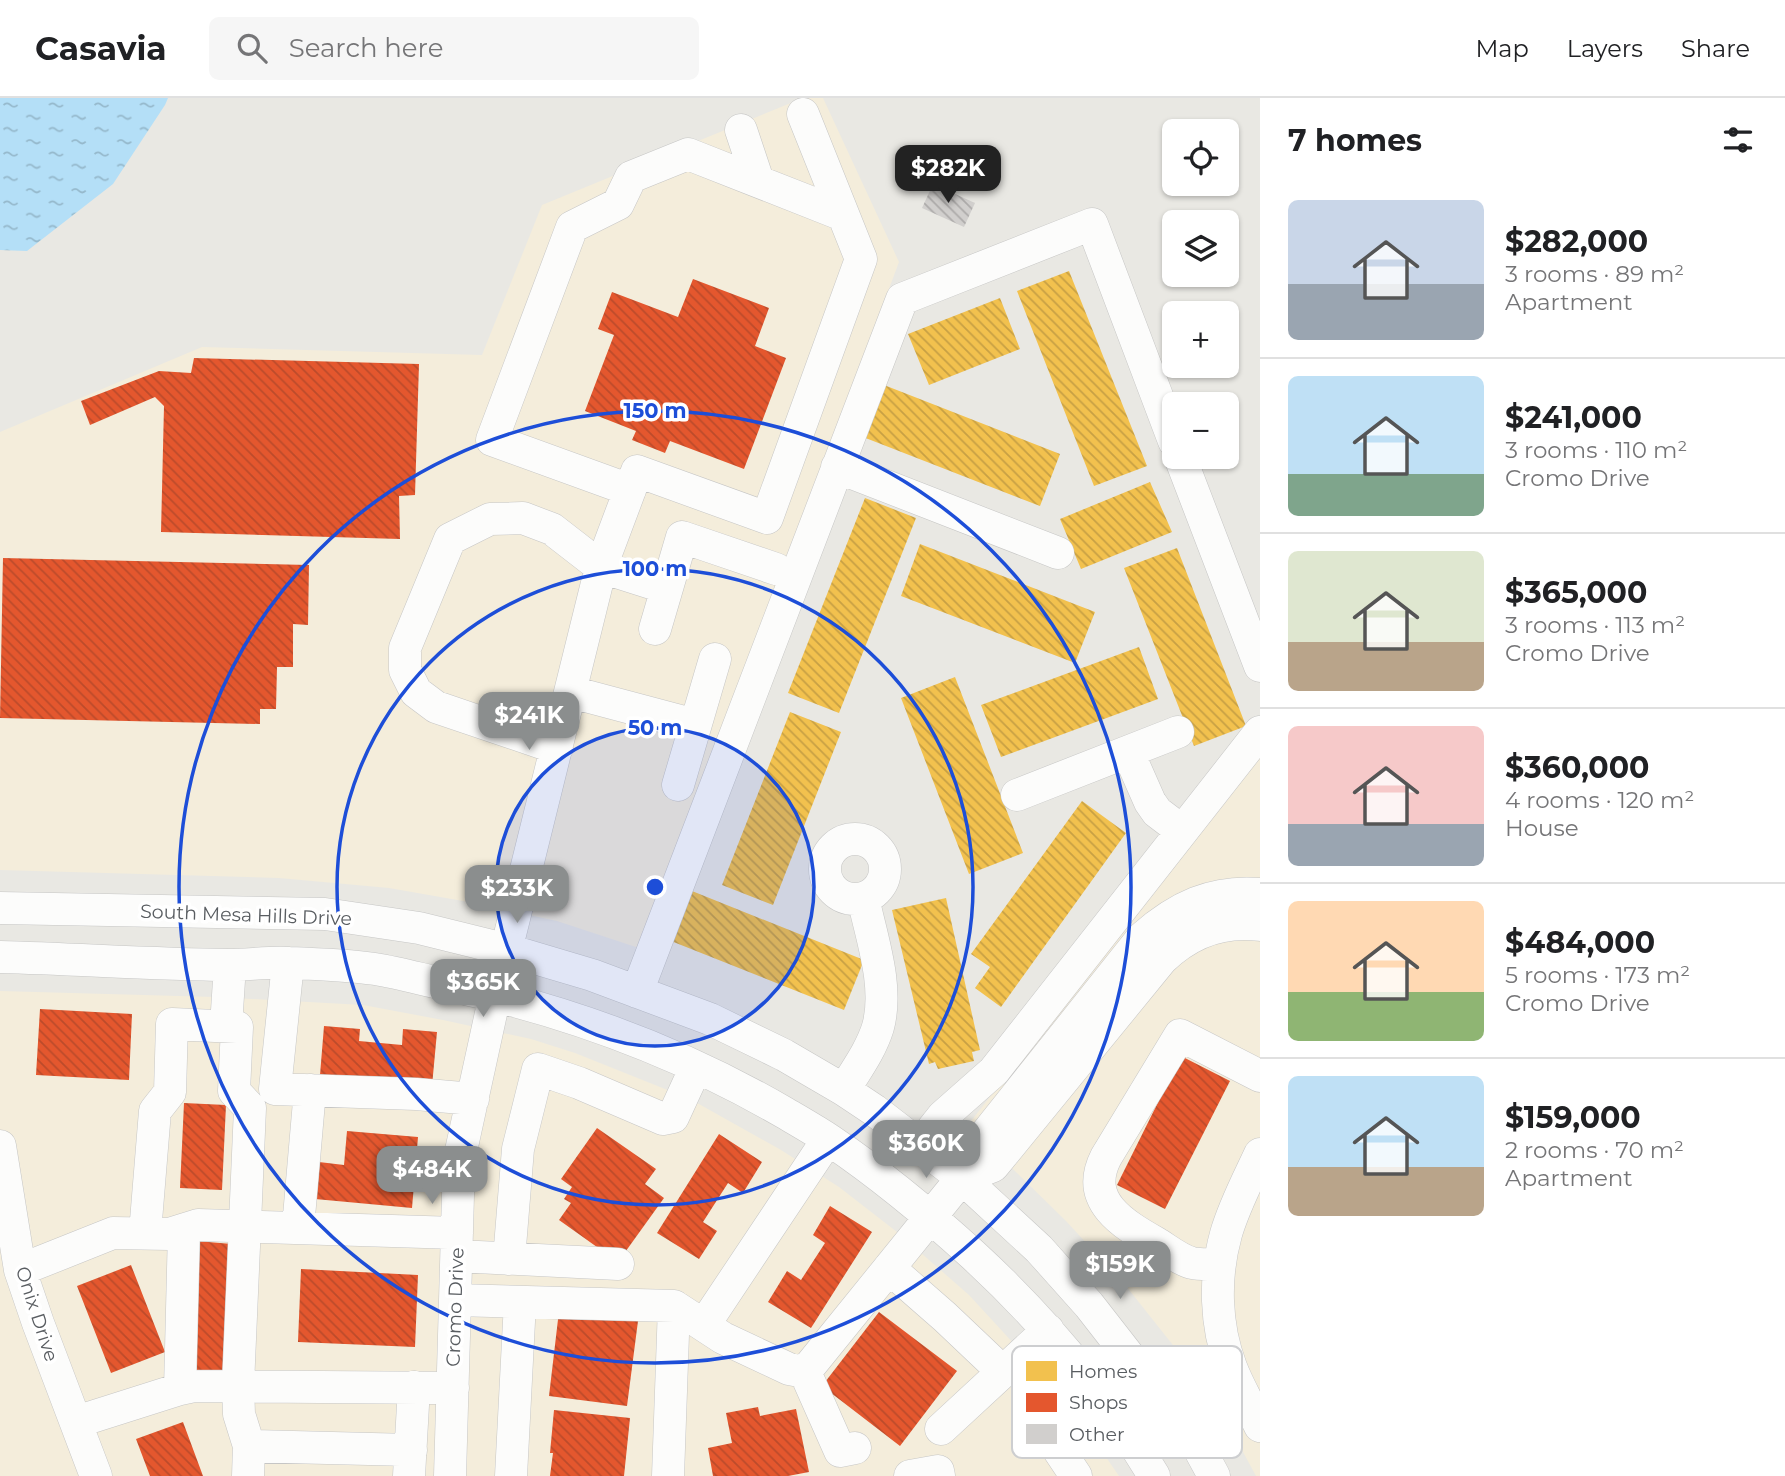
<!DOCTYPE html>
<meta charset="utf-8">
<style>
:root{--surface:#fff;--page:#f6f6f6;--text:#202124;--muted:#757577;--line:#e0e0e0;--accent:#8b8e8e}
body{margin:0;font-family:Montserrat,sans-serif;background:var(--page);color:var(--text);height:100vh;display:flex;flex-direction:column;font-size:26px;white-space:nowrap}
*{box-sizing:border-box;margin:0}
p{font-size:23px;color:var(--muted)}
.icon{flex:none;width:38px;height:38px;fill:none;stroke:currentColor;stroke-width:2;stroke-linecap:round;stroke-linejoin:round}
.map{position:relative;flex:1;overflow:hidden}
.panel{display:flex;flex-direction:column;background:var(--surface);width:525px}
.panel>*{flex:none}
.tools{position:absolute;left:1162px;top:21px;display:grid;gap:14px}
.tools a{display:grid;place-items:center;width:77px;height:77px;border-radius:10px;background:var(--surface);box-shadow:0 2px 5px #0004;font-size:35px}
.price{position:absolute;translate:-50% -60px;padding:0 16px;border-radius:14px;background:var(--accent);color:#fff;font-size:23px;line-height:46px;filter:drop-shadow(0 2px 4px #0008)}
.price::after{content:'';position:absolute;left:50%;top:42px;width:21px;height:16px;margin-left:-10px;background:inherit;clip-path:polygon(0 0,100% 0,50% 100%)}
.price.on{background:#222;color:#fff}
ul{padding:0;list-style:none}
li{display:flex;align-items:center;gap:21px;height:175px;padding:0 28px}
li+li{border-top:2px solid var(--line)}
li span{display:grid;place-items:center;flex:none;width:196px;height:140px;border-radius:10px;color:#555}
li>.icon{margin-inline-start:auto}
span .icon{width:84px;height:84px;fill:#fffc;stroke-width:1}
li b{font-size:30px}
h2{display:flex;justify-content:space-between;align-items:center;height:84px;padding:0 28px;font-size:30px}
header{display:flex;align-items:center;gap:42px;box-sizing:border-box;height:98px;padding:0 35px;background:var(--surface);border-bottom:2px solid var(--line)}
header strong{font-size:33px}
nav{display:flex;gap:38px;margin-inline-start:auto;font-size:24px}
.search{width:490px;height:63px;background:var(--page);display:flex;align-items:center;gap:18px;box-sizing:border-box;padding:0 24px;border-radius:10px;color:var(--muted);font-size:26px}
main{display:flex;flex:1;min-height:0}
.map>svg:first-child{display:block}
</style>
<header>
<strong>Casavia</strong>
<div class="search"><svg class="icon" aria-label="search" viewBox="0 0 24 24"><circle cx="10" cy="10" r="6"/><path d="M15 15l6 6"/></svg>Search here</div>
<nav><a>Map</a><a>Layers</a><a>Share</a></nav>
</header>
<main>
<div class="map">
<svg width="1260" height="1378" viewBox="0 0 1260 1378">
<defs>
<pattern id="water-ripples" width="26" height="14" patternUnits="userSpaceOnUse" patternTransform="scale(1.75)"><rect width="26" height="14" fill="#b4dff7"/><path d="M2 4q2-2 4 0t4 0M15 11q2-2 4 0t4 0" fill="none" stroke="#95b8cb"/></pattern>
<pattern id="homes-back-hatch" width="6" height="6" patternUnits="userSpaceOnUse" patternTransform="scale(1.75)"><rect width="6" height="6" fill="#f2c14e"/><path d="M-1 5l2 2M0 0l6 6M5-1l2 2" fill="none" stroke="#c7a044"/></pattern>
<pattern id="shops-back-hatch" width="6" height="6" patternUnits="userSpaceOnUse" patternTransform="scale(1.75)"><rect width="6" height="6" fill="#e4572e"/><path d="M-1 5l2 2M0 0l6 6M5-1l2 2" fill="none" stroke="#bc4b2b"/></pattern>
<pattern id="building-back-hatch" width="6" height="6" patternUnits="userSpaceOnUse" patternTransform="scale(1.75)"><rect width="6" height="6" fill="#d1cfcd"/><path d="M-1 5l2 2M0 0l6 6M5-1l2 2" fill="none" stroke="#adabaa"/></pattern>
</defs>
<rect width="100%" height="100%" fill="#e9e8e3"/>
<path fill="#f4eddb" d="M803 0H823L899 164 642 851 557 823 463 803 389 790 279 780 0 772V334L202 249 482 257 542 107Z
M1260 655V1378H1256L1236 1341 1184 1261 1126 1188 1066 1123 1013 1071 964 1032Z
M0 893 215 899 363 907 443 922 531 941 575 955 690 1001 781 1052 839 1089 897 1134 969 1197 1051 1286 1077 1317 1119 1378H0Z"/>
<path fill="url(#water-ripples)" d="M0 0H168L165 7 113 86 27 153 0 152Z"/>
<path fill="url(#homes-back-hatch)" d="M1069 173 1147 368 1094 388 1017 193Z
M1000 200 1020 251 929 287 908 236Z
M884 287 1060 356 1040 408 863 339Z
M1150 384 1172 434 1081 471 1060 421Z
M865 400 916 420 839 615 788 595Z
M920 446 1095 514 1075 565 901 498Z
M1177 450 1246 628 1194 648 1124 470Z
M1139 549 1158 601 1001 659 981 607Z
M955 579 1023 755 969 776 901 600Z
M790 614 841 634 773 807 722 787Z
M1082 703 1126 735 1001 909 975 890 990 869 971 856Z
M692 793 864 862 844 912 671 843Z
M946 800 980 952 972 954 974 963 938 971 935 964 929 966 892 812Z"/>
<path fill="url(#shops-back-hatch)" d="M693 181 769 210 755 248 786 260 744 371 670 343 665 355 632 342 636 333 585 313 614 237 598 231 612 194 678 219Z
M194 260 419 266 415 397 399 398 400 441 161 434 164 308 155 299 90 327 81 303 159 273 191 275Z
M3 460 309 467 308 527 293 526V569H277L276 611H260V626L0 620Z
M40 911 132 916 129 982 36 977Z
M324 928 360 931 359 943 402 947 403 931 437 934 432 988 320 977Z
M1181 958 1230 983 1165 1111 1117 1087Z
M184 1005 226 1007 222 1092 180 1090Z
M597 1030 656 1071 645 1086 664 1100 618 1164 559 1122 571 1105 564 1101 572 1089 561 1081Z
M347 1033 418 1039 412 1110 315 1101 319 1064 344 1067Z
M719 1036 762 1064 743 1095 728 1085 703 1124 717 1133 699 1161 657 1135Z
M830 1108 872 1134 811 1230 768 1204 787 1173 801 1182 825 1145 813 1137Z
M196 1143 232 1146 224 1277 187 1275Z
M131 1167 165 1254 111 1275 77 1188Z
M301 1171 418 1177 415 1249 298 1244Z
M559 1213 638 1223 627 1308 549 1298Z
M879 1214 957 1273 900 1348 822 1288Z
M758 1309 760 1318 796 1311 809 1374 788 1378H713L708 1350 732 1345 726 1315Z
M554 1312 630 1320 624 1378H550L553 1355H550Z
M183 1324 203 1378H150L136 1341Z"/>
<path fill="url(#building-back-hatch)" d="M933 86 975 105 964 129 922 110Z"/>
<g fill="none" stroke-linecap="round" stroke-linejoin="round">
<defs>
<path id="minor" d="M741 32 758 83
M1180 359 1260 568
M837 369 1058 455
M630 392 492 342 572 129 618 106 631 79 688 56 843 117
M655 531 682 439 776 471
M571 594 695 627
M557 650 436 609 416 594 405 572V550L450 441 490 421 523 420 552 431 601 469 667 490
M1128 654 1150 704 1157 714 1182 733
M678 687 715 561
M1017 697 1178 634
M825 771a30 30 0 1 1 60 0a30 30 0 1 1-60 0Z
M0 810 325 816 419 830 508 852 592 877 710 921 784 957 844 992 874 1012 962 1080 1039 1151 1089 1207 1195 1343 1214 1378
M0 859C76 861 152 866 228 867 248 867 268 864 288 865 317 866 347 867 375 871 400 875 424 882 448 887 566 912 680 954 785 1015 800 1024 816 1033 831 1043 881 1077 927 1115 972 1156 1043 1221 1105 1295 1154 1378
M288 865 275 991 416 996 473 1001
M637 894 902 201 1092 126 1174 343
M226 928 230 867
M844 992C856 972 871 952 878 929 889 889 872 841 863 800
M920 1047 943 1018 994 973 1260 634
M0 1048 20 1172 38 1225 96 1378
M1260 1056C1248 1082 1234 1108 1226 1136 1214 1179 1215 1227 1231 1269 1239 1290 1250 1308 1260 1328
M962 1080 993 1068 1162 861C1189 835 1222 822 1260 827
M298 1130 310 992
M145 1135 155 1013 170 994 172 926 237 929 234 993 250 1010 238 1287 239 1316 249 1348 248 1378
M457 1158 618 1166
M509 1161 518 1051 538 971 579 985 663 1021 673 1019 696 969
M1220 1166C1211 1166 1201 1167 1192 1165 1180 1162 1169 1153 1158 1146 1125 1127 1083 1104 1106 1059L1180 937 1260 978
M889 1170 945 1219 1003 1274
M20 1172 113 1135 169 1136 198 1127 457 1135
M455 1202 674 1208 723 1240 789 1271 805 1274 962 1080 974 1051 1142 840C1177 809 1212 792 1260 796
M704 1227 828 1041
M805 1274 840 1353 855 1350
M180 1291 184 1132
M76 1324 180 1291 194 1288 453 1290
M941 1331 1048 1232
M249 1348 411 1352
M409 1378 414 1289
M450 1378 459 1062 495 897 601 469 637 373 767 420 861 161 803 16
M511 1378 520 1204
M668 1378 674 1208
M910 1378 938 1373 939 1378
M1076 1378 1034 1315 1084 1275"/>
</defs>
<use href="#minor" stroke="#c6c6c5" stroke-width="33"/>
<use href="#minor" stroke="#fcfcfb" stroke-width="32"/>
</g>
<circle cx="655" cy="789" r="159" fill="#1d4ed8" fill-opacity=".12"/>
<g fill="none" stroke="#1d4ed8" stroke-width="3.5">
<circle cx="655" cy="789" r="159"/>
<circle cx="655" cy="789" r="318"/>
<circle cx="655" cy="789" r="476"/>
</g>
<g text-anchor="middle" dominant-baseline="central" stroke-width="7" stroke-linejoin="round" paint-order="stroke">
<g font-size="19" fill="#595d61" stroke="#fff">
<text transform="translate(246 817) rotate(2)">South Mesa Hills Drive</text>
<text transform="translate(455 1209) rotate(-88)">Cromo Drive</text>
<text transform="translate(37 1216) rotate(72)">Onix Drive</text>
</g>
</g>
<rect x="1012" y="1248" width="230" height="112" rx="10" fill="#fff" stroke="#cdced0" stroke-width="2"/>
<rect x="1026" y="1263" width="31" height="20" fill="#f2c14e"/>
<rect x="1026" y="1295" width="31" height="19" fill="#e4572e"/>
<rect x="1026" y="1326" width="31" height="20" fill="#d1cfcd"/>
<g font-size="19" fill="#595d61">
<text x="1069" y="1280">Homes</text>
<text x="1069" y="1311">Shops</text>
<text x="1069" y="1343">Other</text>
</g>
<circle cx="655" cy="789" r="10" fill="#1d4ed8" stroke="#fff" stroke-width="3.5"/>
<g font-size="21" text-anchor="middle" font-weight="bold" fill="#1d4ed8" stroke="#fff" stroke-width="7" stroke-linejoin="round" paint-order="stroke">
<text x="655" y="320">150 m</text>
<text x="655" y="478">100 m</text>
<text x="655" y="637">50 m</text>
</g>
</svg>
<div class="tools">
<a><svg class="icon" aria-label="locate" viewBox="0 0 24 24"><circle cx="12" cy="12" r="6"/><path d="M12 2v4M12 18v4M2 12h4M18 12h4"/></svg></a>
<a><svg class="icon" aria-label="layers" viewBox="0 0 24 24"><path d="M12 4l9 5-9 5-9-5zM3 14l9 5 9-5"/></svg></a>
<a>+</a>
<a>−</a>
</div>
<b class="price on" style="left:948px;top:107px">$282K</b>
<b class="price" style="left:529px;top:654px">$241K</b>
<b class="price" style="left:517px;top:827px">$233K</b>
<b class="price" style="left:483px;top:921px">$365K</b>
<b class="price" style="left:926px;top:1082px">$360K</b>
<b class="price" style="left:432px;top:1108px">$484K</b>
<b class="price" style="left:1120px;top:1203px">$159K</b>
</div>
<section class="panel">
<h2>7 homes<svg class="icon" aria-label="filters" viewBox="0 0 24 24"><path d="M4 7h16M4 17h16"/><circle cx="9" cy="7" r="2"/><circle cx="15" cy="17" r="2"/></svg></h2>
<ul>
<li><span style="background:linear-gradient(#c9d6e8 60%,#9aa5b1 0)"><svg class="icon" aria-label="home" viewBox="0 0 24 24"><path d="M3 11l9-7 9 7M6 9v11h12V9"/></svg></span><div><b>$282,000</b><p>3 rooms · 89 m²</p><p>Apartment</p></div></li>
<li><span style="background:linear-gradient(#bfe0f5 70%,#7fa58c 0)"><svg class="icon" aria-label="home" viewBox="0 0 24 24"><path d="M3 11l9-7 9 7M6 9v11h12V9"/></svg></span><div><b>$241,000</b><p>3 rooms · 110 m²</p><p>Cromo Drive</p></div></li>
<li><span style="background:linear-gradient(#dfe7d0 65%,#b9a48a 0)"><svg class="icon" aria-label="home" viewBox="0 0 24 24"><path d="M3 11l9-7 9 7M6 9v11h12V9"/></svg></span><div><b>$365,000</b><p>3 rooms · 113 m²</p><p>Cromo Drive</p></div></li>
<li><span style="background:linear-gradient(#f6c9c9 70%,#9aa5b1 0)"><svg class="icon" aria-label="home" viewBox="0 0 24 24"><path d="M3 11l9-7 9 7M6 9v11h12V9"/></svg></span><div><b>$360,000</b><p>4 rooms · 120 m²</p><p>House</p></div></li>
<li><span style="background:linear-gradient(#ffd9b3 65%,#8fb573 0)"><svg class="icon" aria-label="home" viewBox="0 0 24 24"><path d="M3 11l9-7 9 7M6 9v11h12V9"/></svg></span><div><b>$484,000</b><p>5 rooms · 173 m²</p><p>Cromo Drive</p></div></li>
<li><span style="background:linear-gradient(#bfe0f5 65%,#b9a48a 0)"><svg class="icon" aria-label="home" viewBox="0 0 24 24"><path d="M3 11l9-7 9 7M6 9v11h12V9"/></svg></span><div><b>$159,000</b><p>2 rooms · 70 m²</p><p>Apartment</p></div></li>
</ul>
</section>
</main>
